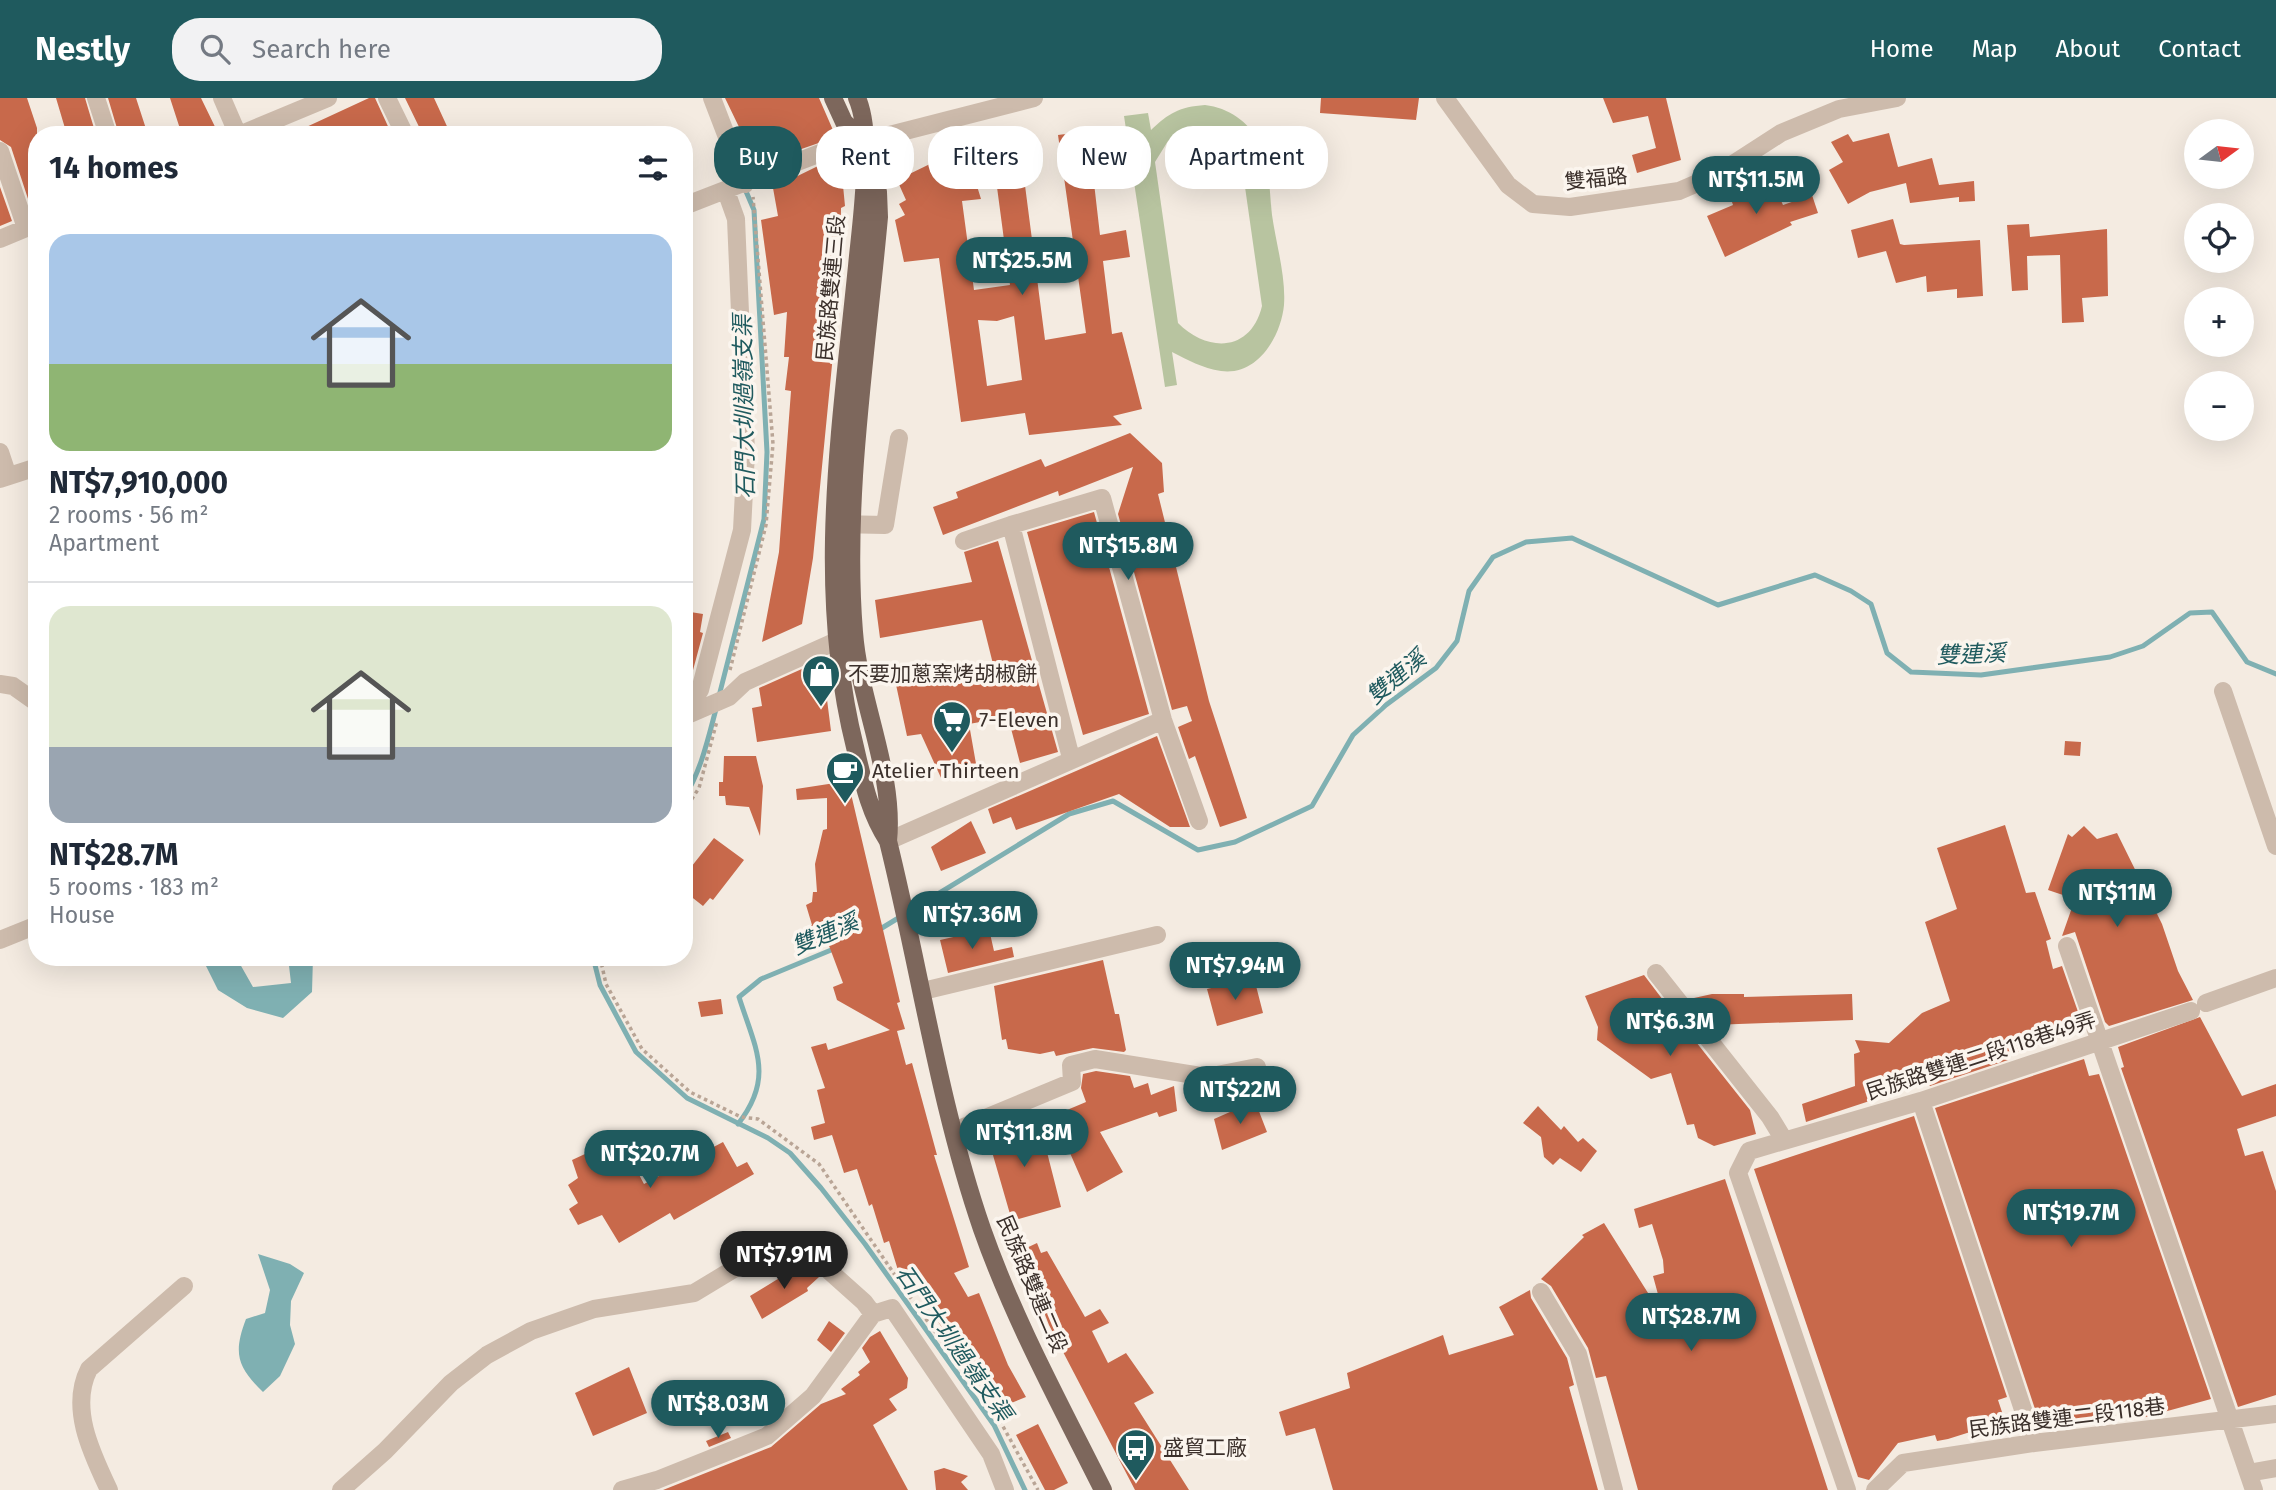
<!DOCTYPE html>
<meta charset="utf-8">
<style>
:root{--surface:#fff;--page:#f2f2f3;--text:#1f2937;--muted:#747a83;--line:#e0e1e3;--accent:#1f5a5e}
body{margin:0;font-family:"Fira Sans","Noto Sans TC",sans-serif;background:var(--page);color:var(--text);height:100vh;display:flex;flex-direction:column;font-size:26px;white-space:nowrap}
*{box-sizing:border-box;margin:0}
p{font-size:23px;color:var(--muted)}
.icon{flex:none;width:38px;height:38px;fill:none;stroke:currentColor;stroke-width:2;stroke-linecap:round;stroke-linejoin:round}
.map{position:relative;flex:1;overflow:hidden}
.drawer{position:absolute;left:28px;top:28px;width:665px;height:840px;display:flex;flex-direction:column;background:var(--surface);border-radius:28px;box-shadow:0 7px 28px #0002}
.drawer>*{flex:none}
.top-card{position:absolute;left:714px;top:28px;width:665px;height:63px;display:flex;gap:14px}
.needle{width:46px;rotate:75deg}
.buttons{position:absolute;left:2184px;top:21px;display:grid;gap:14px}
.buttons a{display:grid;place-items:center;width:70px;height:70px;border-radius:50%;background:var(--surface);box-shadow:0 7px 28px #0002;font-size:35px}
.price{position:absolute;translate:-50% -60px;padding:0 16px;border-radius:24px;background:var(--accent);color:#fff;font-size:23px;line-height:46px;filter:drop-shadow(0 2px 4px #0008)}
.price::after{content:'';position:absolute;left:50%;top:42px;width:21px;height:16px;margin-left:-10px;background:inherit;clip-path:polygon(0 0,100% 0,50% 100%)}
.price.selected{background:#222;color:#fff}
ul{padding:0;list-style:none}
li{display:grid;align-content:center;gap:14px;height:371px;padding:0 21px}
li+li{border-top:2px solid var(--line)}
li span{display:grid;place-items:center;height:217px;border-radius:21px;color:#555}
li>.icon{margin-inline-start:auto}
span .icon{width:126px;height:126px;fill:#fffc;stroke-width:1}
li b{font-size:30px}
h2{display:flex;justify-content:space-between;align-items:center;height:84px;padding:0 21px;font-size:30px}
.tag{padding:0 24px;border-radius:28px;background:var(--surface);box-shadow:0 7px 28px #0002;font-size:24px;line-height:63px}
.tag.selected{background:var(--accent);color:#fff}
header{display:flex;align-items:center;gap:42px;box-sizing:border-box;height:98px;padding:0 35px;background:var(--accent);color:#fff}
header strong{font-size:33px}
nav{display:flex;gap:38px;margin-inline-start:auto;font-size:24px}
.search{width:490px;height:63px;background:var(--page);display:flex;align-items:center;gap:18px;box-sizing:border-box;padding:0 24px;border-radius:28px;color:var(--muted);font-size:26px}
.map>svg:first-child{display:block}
</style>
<header>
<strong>Nestly</strong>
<div class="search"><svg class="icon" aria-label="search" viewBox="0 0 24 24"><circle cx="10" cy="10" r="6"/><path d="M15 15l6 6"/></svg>Search here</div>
<nav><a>Home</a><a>Map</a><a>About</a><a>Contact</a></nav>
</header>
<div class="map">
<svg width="2276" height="1392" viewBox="0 0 2276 1392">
<rect width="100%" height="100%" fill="#f4ebe1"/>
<path fill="#b8c4a0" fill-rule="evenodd" d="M1205 7C1229 10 1247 23 1260 44 1269 57 1270 99 1272 117 1276 145 1286 179 1284 207 1281 238 1258 278 1221 273 1202 270 1188 262 1172 254L1177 287 1165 289 1124 18 1148 15 1151 32C1169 15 1179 9 1205 7ZM1192 29C1215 29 1226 36 1240 54L1262 208C1251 254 1208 255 1178 225L1155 64 1168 43Z"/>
<path fill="#7fb0b2" d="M206 859H236L253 889 291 885 288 859H313L312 894 283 920 247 910 218 892 203 862Z
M258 1156 290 1166 304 1175 291 1203 290 1227 295 1246 280 1278 263 1294C237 1269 233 1255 246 1221L265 1215 270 1192Z"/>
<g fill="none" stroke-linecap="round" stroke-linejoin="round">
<path stroke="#7fb0b2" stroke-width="5" d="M719 598 764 421 767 354 754 112 745 91
M684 700C701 673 708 641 716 611
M877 833 1069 716 1113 703 1198 752 1235 744 1312 708 1353 637 1386 607 1436 570 1457 543 1469 493 1493 459 1526 444 1572 440 1718 507 1815 477 1851 493 1871 506 1887 555 1911 574 1981 577 2110 559 2143 548 2190 515 2212 514 2247 564 2276 576
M593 859 600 887 636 954 687 1000 768 1040 790 1055 821 1090 865 1146 994 1327 1025 1392
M738 1026C775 979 755 950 739 899L761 881 836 850"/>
</g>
<path fill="#c8694b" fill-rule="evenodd" d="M0 0H27L37 30V108L31 110 11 49 0 42Z
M56 0H85L96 37H67Z
M108 0H136L148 37H119Z
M170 0H201L219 37H182Z
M369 0H375L392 37H289Z
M405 0H434L451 37H423Z
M725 0H819L836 39 787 56 784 49 763 59 761 54 753 58Z
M1321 0H1419L1416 22 1320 15Z
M1603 0H1666L1681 62 1637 75 1632 57 1656 50 1648 18 1613 25Z
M1088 33 1100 137 1126 132 1130 159 1103 163 1112 236 1122 234 1142 311 1113 318 1122 327 1029 337 1025 315 961 324 939 160 904 164 895 122 905 117 899 106 906 102 897 82 965 49 981 101 962 103 974 192 1010 187 991 44 1019 41 1045 242 1086 235 1058 37ZM1014 218 1022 282 987 288 978 222 997 223Z
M1889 35 1898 69 1932 60 1939 87 1974 83 1975 103 1959 104V99L1910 105 1906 85 1870 94 1848 106 1829 72 1843 64 1831 44 1848 36 1853 44Z
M841 67 845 108 841 110 840 167 836 168 838 206 813 460 802 526 762 544 779 454 791 293 785 292 789 259H784L787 214 774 217 761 122 778 118 773 90 818 68Z
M1770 79 1783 107 1812 97 1818 115 1790 124 1792 127 1725 159 1707 118 1733 107 1730 98Z
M0 89 12 123 0 128Z
M1893 121 1900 146 1904 147 1980 142 1983 198 1957 200V191L1927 194 1926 178 1896 185 1886 153 1858 160 1851 132Z
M2029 126 2030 139 2107 131 2108 198 2082 200 2084 224 2062 225 2060 157 2027 158 2028 192 2012 193 2007 127Z
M1130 335 1162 365 1164 394 1158 396 1209 603 1247 720 1220 729 1195 658 1189 661 1178 629 1192 623 1187 608 1172 612 1118 416 1133 369 1059 398 1058 393 943 437 933 409 958 400 956 394 1041 361 1045 369Z
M1094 414 1149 616 1083 637 1027 434Z
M998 443 1058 654 1020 665 1008 619 969 626 978 677 942 682 921 636 907 638 895 582 993 566 982 522 880 540 875 502 972 484 964 454Z
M684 513 703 516 700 534 703 535 689 587 684 596Z
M822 562 831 633 757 644 752 610 762 608 759 590Z
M1157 638 1190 729H1170L1119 696 1016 732 1011 719 993 726 988 711Z
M2065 643 2081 644 2080 658 2064 657Z
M724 658H756L763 688 760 738 749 709 726 707 725 698H719V684H723Z
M848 683 900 904 897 905 905 931 897 933 906 967 912 965 937 1057H934L969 1169 954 1175 968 1199 979 1195 1008 1267 1026 1299 999 1310 970 1272 916 1190 909 1192 906 1180 901 1182 889 1143 884 1145 872 1106 869 1108 857 1071 844 1075 832 1037 814 1042 811 1029 825 1025 817 992 825 990 811 949 826 945 828 952 890 932 837 902 833 889 843 885 828 845 816 848 806 829 812 827 806 807 812 804 813 794H817L815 766 823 732 827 731V700L797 702 796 691Z
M971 723 986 755 941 773 931 749Z
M2005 727 2026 795 2035 794 2051 841 2046 843 2053 871 2062 868 2084 931 2007 958 2008 962 1930 988 1927 984 1806 1024 1802 1006 1855 988 1854 956 1860 954 1855 942 1889 945 1922 915 1950 903 1925 824 1957 811 1937 750Z
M2084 728 2097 741 2117 735 2162 826 2178 873 2193 902 2109 928 2105 924 2075 834 2062 838 2075 801 2048 792 2068 736 2072 739Z
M714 740 744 762 713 802 710 800 703 808 684 793V778Z
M989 831 994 853 1012 849 1014 859 948 875 940 842Z
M1103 862 1115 916H1119L1126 952 1124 954 1093 950 1056 958 1054 953 1040 956 1008 951 1006 941 1002 942 994 888Z
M1644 877 1666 906 1671 922 1677 920 1750 1012 1756 1036 1714 1048 1698 1040 1694 1026 1687 1027 1671 975 1651 981 1597 942 1598 929 1585 898Z
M1254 880 1263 915 1217 928 1207 891Z
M1712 896H1744V899L1852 896 1853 922 1711 927 1694 900Z
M721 901 723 916 701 919 698 904Z
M2200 919 2242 998 2276 986V1018L2237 1031 2245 1058 2263 1053 2276 1093V1297L2238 1309 2121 970 2124 969 2118 949Z
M2084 961 2089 978 2099 976 2211 1301 2142 1320 2137 1305 2082 1323 2081 1320 2042 1332 1935 1010Z
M1096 973 1130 978 1134 990 1148 985 1151 997 1174 988 1177 1013 1159 1019 1157 1014 1100 1034 1123 1074 1087 1094 1070 1055 1078 1049 1067 1012 1086 1004 1081 990 1083 976Z
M1255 1003 1267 1034 1222 1052 1214 1021Z
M1538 1008 1561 1032 1564 1028 1578 1044 1583 1040 1597 1053 1581 1074 1560 1060 1553 1067 1544 1059 1541 1039 1523 1025Z
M1914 1018 2007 1299 1998 1302 2005 1323 1948 1341 1937 1343 1935 1337 1898 1345 1869 1382 1858 1379 1754 1071Z
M1038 1019 1061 1109 1012 1123 986 1033Z
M723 1044 737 1069 747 1064 754 1076 674 1122 670 1115 619 1145 602 1117 578 1127 569 1111 578 1105 568 1087 578 1080 572 1062 585 1056 594 1071 626 1052 644 1086Z
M1725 1081 1816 1355 1828 1392H1638L1606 1278 1596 1280 1588 1250 1551 1188 1541 1181 1584 1139 1582 1137 1604 1125 1665 1222 1653 1178 1664 1175 1663 1162 1652 1126 1639 1130 1634 1111Z
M1037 1145 1041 1155 1047 1153 1085 1219 1100 1211 1109 1225 1092 1233 1108 1265 1126 1255 1154 1295 1134 1305 1189 1392H1135L1049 1227 1020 1153Z
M803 1164 819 1179 807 1190 808 1193 762 1221 750 1198 781 1179H789Z
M1530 1192 1531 1200 1567 1260 1574 1287 1569 1289 1598 1392H1333L1315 1330 1286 1338 1279 1314 1350 1290 1347 1275 1443 1237 1449 1257 1514 1237 1499 1209Z
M829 1223 845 1235 831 1254 817 1242Z
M880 1233 908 1280 907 1290 889 1301 897 1312 873 1327 908 1392H663L771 1349 821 1306 846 1296 841 1291 860 1277 858 1274 870 1264 862 1250 870 1239Z
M629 1269 647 1315 593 1338 575 1295Z
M1038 1326 1068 1385 1054 1392H1045L1016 1337Z
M728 1334 731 1340 709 1349 706 1343Z
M944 1370 968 1378 961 1384 968 1392H936L934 1373Z"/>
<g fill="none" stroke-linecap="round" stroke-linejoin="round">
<path stroke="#b9a596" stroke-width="3.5" stroke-dasharray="3.5 3.5" stroke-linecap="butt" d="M730 572 766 427 773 346 753 99
M684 713 699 690 717 623
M600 859 606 886 642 951 690 994 741 1019 758 1021 819 1066 910 1199 1000 1323 1038 1392"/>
<path stroke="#cdbbac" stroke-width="18" d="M96 0 108 37
M222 0 238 37
M387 0 405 37
M712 0 745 86
M1445 0 1508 87 1533 106 1570 109 1679 93 1716 77 1781 35 1839 11 1897 0
M239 37 328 0
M0 53 26 130
M684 108 823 54 1034 0
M0 141 36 126
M0 354 8 378
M0 381 37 369
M837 426 885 427 899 340
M964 443 1011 427
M0 586 13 588 37 605
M2223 593 2276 748
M684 617 700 592 742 432 746 354 736 121 726 93
M685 618 729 599 745 584 850 537
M1071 660 1011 427 1102 400 1163 622 1199 723
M888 743 1163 622
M0 842 37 827
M2067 848 2254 1392
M1656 875 1770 1019 1784 1042
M923 893 1157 837
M2206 905 2276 880
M1921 1003 2034 1345
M954 1033 1072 984 1071 967 1095 961 1207 979 1257 969
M1541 1194 1578 1256 1614 1392
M2248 1375 2276 1370
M109 1392C92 1356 69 1310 89 1271L184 1188
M341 1392 385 1353 451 1285 487 1257 531 1233 594 1211 694 1195 737 1169 791 1148 808 1154 864 1204 873 1216 892 1210 991 1356 1005 1392
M622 1392 657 1382 767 1338 813 1298 873 1216
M1847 1392 1738 1075 1749 1053 1921 1003 2191 913
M1875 1392 1903 1365 2034 1345 2276 1316"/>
<path stroke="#7d675c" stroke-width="18" d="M833 0 844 24 865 44
M857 0C874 38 861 125 857 168 841 329 815 490 855 649 863 683 869 714 888 743
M865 44 878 94 879 119C867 253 843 400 854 534 859 603 895 675 888 743 920 872 939 1006 982 1131 1014 1222 1060 1306 1103 1392"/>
</g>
<defs>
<symbol id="shop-pin" viewBox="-11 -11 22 30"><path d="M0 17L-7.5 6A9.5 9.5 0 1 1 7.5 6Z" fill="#1f5a5e" stroke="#fbf5ee"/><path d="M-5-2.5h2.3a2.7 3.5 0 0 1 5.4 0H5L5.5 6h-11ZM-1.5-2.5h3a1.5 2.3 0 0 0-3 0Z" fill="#fff"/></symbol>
<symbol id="supermarket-pin" viewBox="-11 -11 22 30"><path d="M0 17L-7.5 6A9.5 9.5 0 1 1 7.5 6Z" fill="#1f5a5e" stroke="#fbf5ee"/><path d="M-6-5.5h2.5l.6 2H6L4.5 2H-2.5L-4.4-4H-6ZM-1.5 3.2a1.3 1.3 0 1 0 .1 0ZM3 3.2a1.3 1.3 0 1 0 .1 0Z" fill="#fff"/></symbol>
<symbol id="cafe-pin" viewBox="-11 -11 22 30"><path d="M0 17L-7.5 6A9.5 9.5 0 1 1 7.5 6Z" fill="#1f5a5e" stroke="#fbf5ee"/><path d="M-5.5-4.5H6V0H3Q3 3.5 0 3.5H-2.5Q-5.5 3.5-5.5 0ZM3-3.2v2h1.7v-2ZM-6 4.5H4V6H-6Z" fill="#fff"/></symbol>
<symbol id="bus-pin" viewBox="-11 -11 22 30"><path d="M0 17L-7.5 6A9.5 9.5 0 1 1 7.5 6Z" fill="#1f5a5e" stroke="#fbf5ee"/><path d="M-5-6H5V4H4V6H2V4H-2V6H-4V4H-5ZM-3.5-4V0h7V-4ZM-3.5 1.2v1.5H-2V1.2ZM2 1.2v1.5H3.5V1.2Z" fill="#fff"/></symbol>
</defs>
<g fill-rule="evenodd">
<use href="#shop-pin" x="799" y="554" width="44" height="60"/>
<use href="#supermarket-pin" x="930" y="600" width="44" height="60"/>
<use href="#cafe-pin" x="823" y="651" width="44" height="60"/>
<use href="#bus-pin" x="1114" y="1328" width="44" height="60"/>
</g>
<g text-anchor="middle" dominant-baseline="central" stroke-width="7" stroke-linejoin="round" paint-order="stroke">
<g font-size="21" fill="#3b302b" stroke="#fbf5ee">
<text transform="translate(1596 81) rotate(-6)">雙福路</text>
<text transform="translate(831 190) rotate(-85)">民族路雙連三段</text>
<text transform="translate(1981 958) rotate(-18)">民族路雙連二段118巷49弄</text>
<text transform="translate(1032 1186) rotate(67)">民族路雙連二段</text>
<text transform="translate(2067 1320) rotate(-7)">民族路雙連二段118巷</text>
</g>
<g font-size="21" fill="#3b302b" stroke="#fbf5ee" text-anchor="start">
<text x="848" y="576">不要加蔥窯烤胡椒餅</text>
<text x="979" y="622">7-Eleven</text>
<text x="872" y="673">Atelier Thirteen</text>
<text x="1163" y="1350">盛貿工廠</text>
</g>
<g font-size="23" font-style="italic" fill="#1f5a5e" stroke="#fbf5ee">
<text transform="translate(744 309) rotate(-91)">石門大圳過嶺支渠</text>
<text transform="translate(1971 556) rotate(-2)">雙連溪</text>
<text transform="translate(1396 579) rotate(-40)">雙連溪</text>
<text transform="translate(825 836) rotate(-23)">雙連溪</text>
<text transform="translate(954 1245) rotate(55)">石門大圳過嶺支渠</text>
</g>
</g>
</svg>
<div class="buttons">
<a><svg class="needle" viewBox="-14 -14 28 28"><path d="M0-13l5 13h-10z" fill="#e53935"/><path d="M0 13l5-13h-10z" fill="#747a83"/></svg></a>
<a><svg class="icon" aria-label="locate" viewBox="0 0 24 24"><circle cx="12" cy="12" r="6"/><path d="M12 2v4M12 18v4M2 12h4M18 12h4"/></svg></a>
<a>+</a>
<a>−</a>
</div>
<b class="price" style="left:1756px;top:118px">NT$11.5M</b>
<b class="price" style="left:1022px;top:199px">NT$25.5M</b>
<b class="price" style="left:1128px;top:484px">NT$15.8M</b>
<b class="price" style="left:2117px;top:831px">NT$11M</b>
<b class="price" style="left:972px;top:853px">NT$7.36M</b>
<b class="price" style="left:1235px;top:904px">NT$7.94M</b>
<b class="price" style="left:1670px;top:960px">NT$6.3M</b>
<b class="price" style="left:1240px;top:1028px">NT$22M</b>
<b class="price" style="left:1024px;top:1071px">NT$11.8M</b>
<b class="price" style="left:650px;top:1092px">NT$20.7M</b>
<b class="price" style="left:2071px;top:1151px">NT$19.7M</b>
<b class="price selected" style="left:784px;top:1193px">NT$7.91M</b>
<b class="price" style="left:1691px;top:1255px">NT$28.7M</b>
<b class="price" style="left:718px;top:1342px">NT$8.03M</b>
<div class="top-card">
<a class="tag selected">Buy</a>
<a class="tag">Rent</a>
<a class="tag">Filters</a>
<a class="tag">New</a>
<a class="tag">Apartment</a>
</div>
<section class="drawer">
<h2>14 homes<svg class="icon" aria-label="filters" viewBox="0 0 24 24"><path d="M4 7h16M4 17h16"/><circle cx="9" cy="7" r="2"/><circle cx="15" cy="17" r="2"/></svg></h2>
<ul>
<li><span style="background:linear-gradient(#a9c7e8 60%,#8fb573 0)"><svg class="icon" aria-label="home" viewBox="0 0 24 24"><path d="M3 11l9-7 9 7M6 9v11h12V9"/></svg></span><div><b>NT$7,910,000</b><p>2 rooms · 56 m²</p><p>Apartment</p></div></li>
<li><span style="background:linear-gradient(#dfe7d0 65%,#9aa5b1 0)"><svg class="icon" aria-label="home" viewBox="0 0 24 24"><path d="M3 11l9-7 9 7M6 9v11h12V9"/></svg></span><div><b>NT$28.7M</b><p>5 rooms · 183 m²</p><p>House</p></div></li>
</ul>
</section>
</div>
